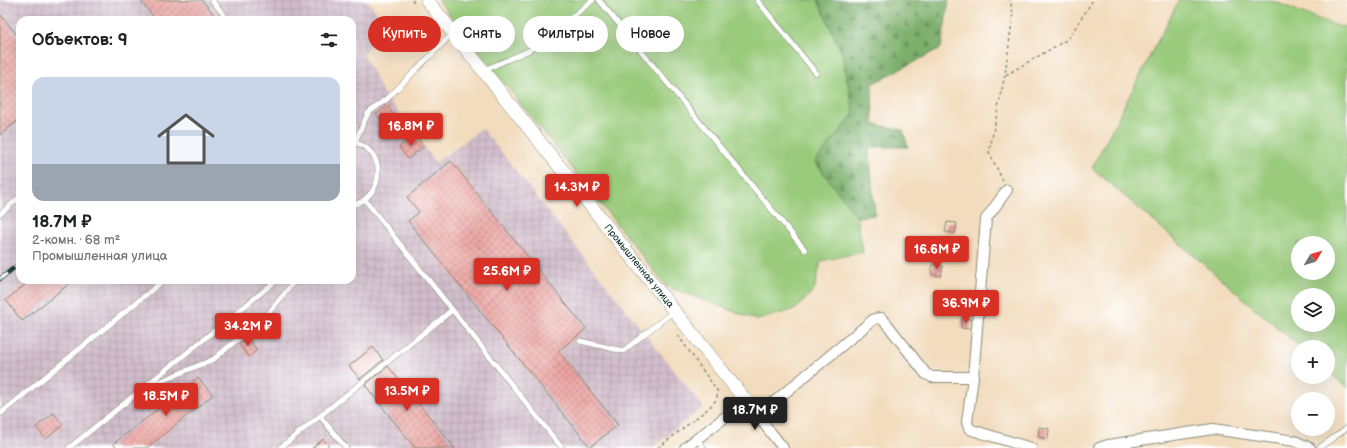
<!DOCTYPE html>
<html lang="ru">
<meta charset="utf-8">
<style>
:root{--surface:#fff;--page:#f2f2f2;--text:#202124;--muted:#757577;--accent:#d93025}
body{margin:0;font-family:"Balsamiq Sans",sans-serif;background:var(--page);color:var(--text);height:100vh;display:flex;flex-direction:column;font-size:15px;white-space:nowrap}
*{box-sizing:border-box;margin:0}
p{font-size:13px;color:var(--muted)}
.icon{flex:none;width:22px;height:22px;fill:none;stroke:currentColor;stroke-width:2;stroke-linecap:round;stroke-linejoin:round}
.map{position:relative;flex:1;overflow:hidden}
.side{position:absolute;left:16px;top:16px;width:340px;height:268px;display:flex;flex-direction:column;background:var(--surface);border-radius:12px;box-shadow:0 4px 16px #0002}
.side>*{flex:none}
.banner{position:absolute;left:368px;top:16px;width:380px;height:36px;display:flex;gap:8px}
.needle{width:26px;rotate:52deg}
.tools{position:absolute;left:1291px;top:236px;display:grid;gap:8px}
.tools a{display:grid;place-items:center;width:44px;height:44px;border-radius:50%;background:var(--surface);box-shadow:0 4px 16px #0002;font-size:20px}
.price{position:absolute;translate:-50% -34px;padding:0 9px;border-radius:4px;background:var(--accent);color:#fff;font-size:13px;line-height:26px;filter:drop-shadow(0 1px 2px #0008)}
.price::after{content:'';position:absolute;left:50%;top:24px;width:12px;height:9px;margin-left:-6px;background:inherit;clip-path:polygon(0 0,100% 0,50% 100%)}
.price.current{background:#222;color:#fff}
ul{padding:0;list-style:none}
li{display:grid;align-content:center;gap:8px;height:212px;padding:0 16px}
li span{display:grid;place-items:center;height:124px;border-radius:12px;color:#555}
li>.icon{margin-inline-start:auto}
span .icon{width:72px;height:72px;fill:#fffc;stroke-width:1}
li b{font-size:17px}
h2{display:flex;justify-content:space-between;align-items:center;height:48px;padding:0 16px;font-size:17px}
.chip{padding:0 14px;border-radius:18px;background:var(--surface);box-shadow:0 4px 16px #0002;font-size:14px;line-height:36px}
.chip.current{background:var(--accent);color:#fff}
.map>svg:first-child{display:block}
</style>
<div class="map">
<svg width="1347" height="448" viewBox="0 0 1347 448">
<defs>
<pattern id="industrial-grid" width="8" height="8" patternUnits="userSpaceOnUse"><rect width="8" height="8" fill="#d1bdcb"/><path d="M0 4h8M4 0v8" fill="none" stroke="#b3a3af"/></pattern>
<pattern id="forest-firs" width="22" height="20" patternUnits="userSpaceOnUse"><rect width="22" height="20" fill="#7baf6b"/><path d="M5 1l3.5 6h-7zM16 11l3.5 6h-7z" fill="#649059"/></pattern>
<pattern id="building-cross-hatch" width="8" height="8" patternUnits="userSpaceOnUse"><rect width="8" height="8" fill="#eda4a2"/><path d="M0 0l8 8M0 8l8-8" fill="none" stroke="#bf8785"/></pattern>
</defs>
<rect width="100%" height="100%" fill="#fff"/>
<filter id="ink" filterUnits="userSpaceOnUse"><feTurbulence type="fractalNoise" baseFrequency=".025" numOctaves="2"/><feDisplacementMap in="SourceGraphic" scale="8" xChannelSelector="R" yChannelSelector="G"/><feConvolveMatrix kernelMatrix="1 2 1 2 8 2 1 2 1" color-interpolation-filters="sRGB"/></filter>
<filter id="wash" filterUnits="userSpaceOnUse"><feTurbulence type="fractalNoise" baseFrequency=".012" numOctaves="4" result="noise"/><feDisplacementMap in="SourceGraphic" scale="16" xChannelSelector="R" yChannelSelector="G"/><feGaussianBlur stdDeviation="0.9" result="paint"/><feColorMatrix in="noise" values="0 0 0 0 0 0 0 0 0 0 0 0 0 0 0 0 0 1.4 0 .05"/><feComposite in="paint" operator="in"/></filter>
<g filter="url(#wash)">
<rect width="100%" height="100%" fill="#f2dcbd"/>
<path fill="url(#industrial-grid)" fill-rule="evenodd" d="M0 0H367L387 25 363 54 382 91 436 163 482 128 703 407 652 448H0ZM20 20H352V280H20Z"/>
<path fill="#9acb7b" stroke="#5c8458" fill-rule="evenodd" d="M438 0H818L842 53 854 114 815 162 857 217 863 252 821 261 814 290 796 309 757 320 666 286Z
M1179 0H1270L1339 27 1347 26V388L1328 371V347H1300L1092 168ZM1298 243H1328V273H1298ZM1298 295H1328V325H1298Z"/>
<path fill="url(#forest-firs)" stroke="#4d7650" d="M818 0H949L941 48 872 84 873 124 903 130 908 147H869L875 215 857 217 815 162 854 114 842 53Z"/>
<g id="blocks">
<path fill="url(#building-cross-hatch)" d="M140 0H202L218 20H156Z
M0 14 20 39V119L0 135Z
M387 106 397 119 387 127 376 114Z
M415 135 424 146 408 159 399 147Z
M451 161 586 329 558 351 618 425 590 447 408 221 419 212 407 197Z
M947 222 957 223 955 233 945 232Z
M933 264 943 266 941 276 931 274Z
M31 280H74L22 321 6 300Z
M962 318 971 319 970 329 961 328Z
M238 326 242 331 234 337 230 332Z
M247 337 257 350 249 357 239 344Z
M373 347 383 360 360 379 349 366Z
M388 366 455 448H415L365 385Z
M198 378 213 395 147 448H117L113 444Z
M54 413 63 425 46 439 36 427Z
M1039 427 1049 429 1048 439 1038 437Z
M323 439 330 448H312Z"/>
</g>
</g>
<g filter="url(#ink)">
<use href="#blocks" fill-opacity="0" stroke="#888c78" stroke-width="1"/>
<g fill="none" stroke-linecap="round" stroke-linejoin="round">
<defs>
<path id="service" d="M212 0 228 20
M599 0 805 250
M757 0 816 73
M484 70 528 51 539 44 593 0
M355 142 368 113 387 99 453 33
M365 200 562 448
M352 205C385 197 388 150 353 142
M0 214 20 197
M580 341 623 351 674 311
M147 387 214 359 268 314 295 280
M0 414 164 280
M320 416 346 448
M697 439 704 448
M69 448 277 280
M280 448 451 311
M1319 448 1347 428"/>
<path id="minor" d="M1007 190 986 219 973 377 967 422 969 428 972 430 1031 448
M757 416 874 319 881 318 887 324 926 374 932 377H973
M685 448 746 401 783 448
M1099 448 1108 445 1213 429 1295 441 1310 448"/>
<path id="tertiary" d="M427 0 746 401"/>
</defs>
<use href="#service" stroke="#888c78" stroke-width="6"/>
<use href="#minor" stroke="#888c78" stroke-width="12"/>
<use href="#tertiary" stroke="#888c78" stroke-width="14"/>
<path stroke="#888c78" stroke-width="1.5" stroke-dasharray="3 3" stroke-linecap="butt" d="M412 0 416 5
M1006 75 1068 39 1093 0
M1003 181 989 152 1005 75 1013 14 1010 0
M658 448 709 408 716 400 718 392 677 334"/>
<use href="#service" stroke="#fff" stroke-width="5"/>
<use href="#minor" stroke="#fff" stroke-width="10"/>
<use href="#tertiary" stroke="#fff" stroke-width="13"/>
<defs>
<path id="rail" d="M0 279 20 263"/>
</defs>
<use href="#rail" stroke="#1f3d34" stroke-width="4.5"/>
<use href="#rail" stroke="#fff" stroke-width="3" stroke-dasharray="9" stroke-linecap="butt"/>
</g>
</g>
<g text-anchor="middle" dominant-baseline="central" stroke-width="3.5" stroke-linejoin="round" paint-order="stroke">
<g font-size="10" fill="#1f3d34" stroke="#fff">
<text transform="translate(639 266) rotate(51)">Промышленная улица</text>
</g>
</g>
</svg>
<div class="tools">
<a><svg class="needle" viewBox="-14 -14 28 28"><path d="M0-13l5 13h-10z" fill="#e53935"/><path d="M0 13l5-13h-10z" fill="#757577"/></svg></a>
<a><svg class="icon" aria-label="layers" viewBox="0 0 24 24"><path d="M12 4l9 5-9 5-9-5zM3 14l9 5 9-5"/></svg></a>
<a>+</a>
<a>−</a>
</div>
<b class="price" style="left:411px;top:147px">16.8M ₽</b>
<b class="price" style="left:577px;top:208px">14.3M ₽</b>
<b class="price" style="left:937px;top:270px">16.6M ₽</b>
<b class="price" style="left:507px;top:292px">25.6M ₽</b>
<b class="price" style="left:966px;top:324px">36.9M ₽</b>
<b class="price" style="left:248px;top:347px">34.2M ₽</b>
<b class="price" style="left:407px;top:412px">13.5M ₽</b>
<b class="price" style="left:166px;top:417px">18.5M ₽</b>
<b class="price current" style="left:755px;top:431px">18.7M ₽</b>
<div class="banner">
<a class="chip current">Купить</a>
<a class="chip">Снять</a>
<a class="chip">Фильтры</a>
<a class="chip">Новое</a>
</div>
<section class="side">
<h2>Объектов: 9<svg class="icon" aria-label="filters" viewBox="0 0 24 24"><path d="M4 7h16M4 17h16"/><circle cx="9" cy="7" r="2"/><circle cx="15" cy="17" r="2"/></svg></h2>
<ul>
<li><span style="background:linear-gradient(#c9d6e8 70%,#9aa5b1 0)"><svg class="icon" aria-label="home" viewBox="0 0 24 24"><path d="M3 11l9-7 9 7M6 9v11h12V9"/></svg></span><div><b>18.7M ₽</b><p>2-комн. · 68 m²</p><p>Промышленная улица</p></div></li>
</ul>
</section>
</div>
